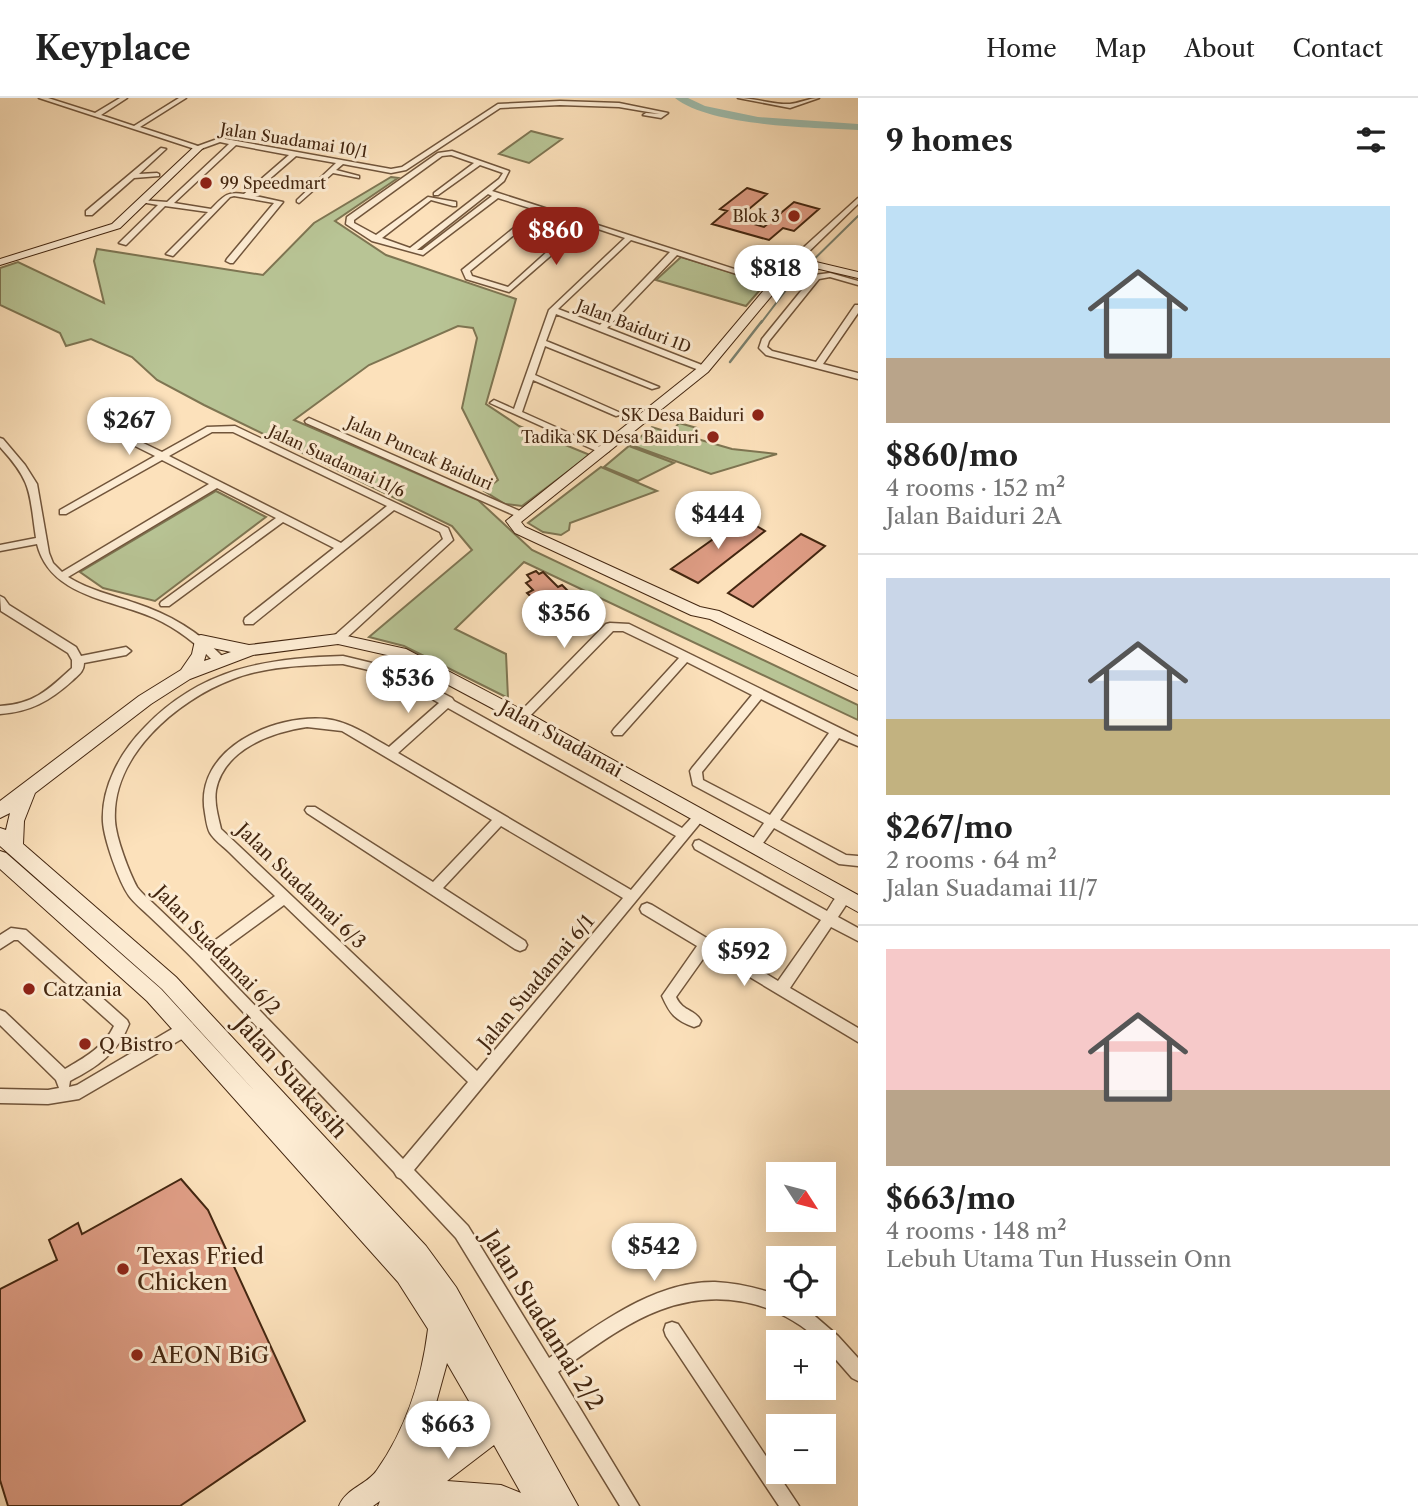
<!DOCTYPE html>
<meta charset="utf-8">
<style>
:root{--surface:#fff;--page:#f6f6f6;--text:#222;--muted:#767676;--line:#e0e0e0;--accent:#8f2418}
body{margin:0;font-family:"Libre Caslon Text",serif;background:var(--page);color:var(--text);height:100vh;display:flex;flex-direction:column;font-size:26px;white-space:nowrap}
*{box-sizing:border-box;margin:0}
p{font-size:23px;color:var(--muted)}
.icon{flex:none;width:38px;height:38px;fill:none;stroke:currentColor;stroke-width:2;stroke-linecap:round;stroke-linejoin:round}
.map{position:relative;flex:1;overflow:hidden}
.details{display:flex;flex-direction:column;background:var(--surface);width:560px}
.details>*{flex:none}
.needle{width:46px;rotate:126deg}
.fabs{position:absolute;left:766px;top:1064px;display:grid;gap:14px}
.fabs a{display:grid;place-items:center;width:70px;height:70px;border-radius:0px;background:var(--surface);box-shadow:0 7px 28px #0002;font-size:35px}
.price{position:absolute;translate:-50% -60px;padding:0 16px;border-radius:24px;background:#fff;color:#222;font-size:23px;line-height:46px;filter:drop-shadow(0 2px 4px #0008)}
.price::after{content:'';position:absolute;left:50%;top:42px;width:21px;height:16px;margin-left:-10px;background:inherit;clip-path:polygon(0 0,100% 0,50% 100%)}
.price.selected{background:var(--accent);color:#fff}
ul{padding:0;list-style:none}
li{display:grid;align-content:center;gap:14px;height:371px;padding:0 28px}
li+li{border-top:2px solid var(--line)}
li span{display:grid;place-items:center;height:217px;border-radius:0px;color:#555}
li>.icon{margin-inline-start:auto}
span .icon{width:126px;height:126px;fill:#fffc;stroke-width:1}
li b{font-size:30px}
h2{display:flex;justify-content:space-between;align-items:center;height:84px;padding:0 28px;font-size:30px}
header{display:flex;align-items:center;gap:42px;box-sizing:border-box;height:98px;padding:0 35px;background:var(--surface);border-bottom:2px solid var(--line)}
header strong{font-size:33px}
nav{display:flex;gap:38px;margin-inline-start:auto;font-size:24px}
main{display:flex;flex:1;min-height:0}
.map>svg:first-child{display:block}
</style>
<header>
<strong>Keyplace</strong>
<nav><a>Home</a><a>Map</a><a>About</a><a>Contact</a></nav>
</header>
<main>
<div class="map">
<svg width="858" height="1408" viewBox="0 0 858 1408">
<rect width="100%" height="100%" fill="#fce1bb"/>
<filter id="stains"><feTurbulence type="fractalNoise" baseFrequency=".00286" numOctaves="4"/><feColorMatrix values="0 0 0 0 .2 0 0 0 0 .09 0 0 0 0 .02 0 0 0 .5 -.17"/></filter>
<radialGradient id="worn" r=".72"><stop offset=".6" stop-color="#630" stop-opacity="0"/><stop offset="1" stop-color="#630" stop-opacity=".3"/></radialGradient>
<path fill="#b8c495" stroke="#7e7552" stroke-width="2" d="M531 33 562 41 529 65 499 56Z
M391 79 398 80 335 123 386 157 516 201 486 306 519 328 590 357 522 408 505 406 484 393 498 382 462 310 477 240 473 230 458 228 369 267 294 322 478 402 532 452 858 607V622L524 464 455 531 506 556 508 600 404 548 369 539 472 452 452 428 204 307 157 282 132 259 91 241 66 248 60 235 0 207V170L18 164 104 205 94 163 97 151 263 177 314 125Z
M681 159 766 185 746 208 656 182Z
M679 325 697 330 694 340 732 351 777 356 711 376 631 347 652 329 671 335Z
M629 348 674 365 638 383 604 369Z
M601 369 657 393 570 425 569 432 561 437 543 434 528 425Z
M216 393 266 419 155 503 103 490 80 474Z"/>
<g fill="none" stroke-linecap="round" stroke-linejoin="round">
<path stroke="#7a816f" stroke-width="2" d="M761 225 796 179 858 118"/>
<path stroke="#7a816f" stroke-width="2.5" d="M730 264 762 223"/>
<path fill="#9fbeaf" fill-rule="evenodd" d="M675 0H688L705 8 758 19 858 26V32C811 29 712 29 675 0Z"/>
</g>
<path fill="#e09e86" stroke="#432610" stroke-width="2" d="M747 90 767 96 737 121 764 129 794 104 819 111 794 133 783 130 769 142 712 126 727 113 720 111Z
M743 420 765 433 698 485 671 471Z
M801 436 825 448 753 509 728 495Z
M536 473 539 476 543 474 558 489 562 487 575 500 572 502 574 504 549 516 527 495 533 492 526 485 531 482 527 477Z
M181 1081 208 1112 305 1323 180 1408H8L0 1382V1191L57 1162 49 1142 78 1125 82 1136Z"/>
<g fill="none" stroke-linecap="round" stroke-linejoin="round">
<defs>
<path id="street" d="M39 0H48L95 15 120 0H127L101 17 134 28 179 0H186L140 29 198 48 220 40 391 71 402 69 498 6 560 3 619 5 668 15 661 20 643 17 646 15 660 16 619 9 560 7 500 10 406 72 391 75 343 66 336 72 359 78V80L333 75 299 105 297 104V102L336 65 296 58 251 97 283 104 233 165H230L226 163 227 161 274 105 234 98 230 99 173 158 166 156 208 114 165 108 126 147 119 145 158 107 141 104V102L167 104 229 46 220 44 198 52ZM236 47 289 57 244 96C226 93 223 99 211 111L174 105Z
M738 0C754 0 776 7 790 6 800 5 809 0 819 0L790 10Z
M161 50 166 51 139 76 157 75 159 76V78L134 80 92 117H86V113Z
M452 53 509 73 504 83 492 93 778 185 771 187 677 157 607 230 707 269 708 271 704 274 556 216 546 243 659 289 652 291 545 248 535 277 623 316 616 318 533 282 522 314 609 353 604 356 601 355 490 305 494 302 514 311 549 212 625 140 586 127 509 194 466 181 462 172 536 112 498 100 423 157 372 143 346 126 347 119 438 55ZM451 57 474 65 434 95V97H438L480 67 503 75 499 81 410 150 382 140 431 102 453 108H456V104L428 99 376 137 354 125V122L442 58ZM488 96 492 98 422 152H417ZM542 114 579 125 508 189 472 178 470 173ZM631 142 670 154 600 227 558 211Z
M858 100V106L798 164H792V160Z
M830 175 858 183V187L830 179 819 181 769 243 767 249 772 253 816 264 855 207H858V215L823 266 858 275V281L766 257 759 250 762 241 814 177Z
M309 320 522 414 524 416 522 418H516L306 325 305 323Z
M235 328 448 430 453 442 342 544H334L333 541 334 538 443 441 440 434 394 412 253 526H245L244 523 245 520 334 450 283 424 169 508H161L160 506 161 504 276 420 217 390 68 479C89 492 112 497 135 505 169 516 198 533 223 559L225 562 219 566 215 565C197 546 178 531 154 520 112 501 50 499 37 446L0 453V447L36 440C29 394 33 385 0 349V340L3 341 25 367 37 386 49 455 53 465 62 474 209 386 162 362 66 416H60V412L155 358 133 347V343H139L162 354 207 329ZM212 334H233L387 408 341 445 169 358Z
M0 498 4 500 9 507 76 549 81 558 126 549 131 553 126 557 84 565C84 574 78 577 72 583 50 603 30 614 0 616V608C34 606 48 592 72 570V562L68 555 1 513Z
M610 525 629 526 858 639V648L839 640 780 722 846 757 858 758V768L839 766 774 730 758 752H750L748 748 764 725 693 687 690 673 692 670 752 597 687 564 622 637H614L612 634 614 631 679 560 623 533H613L526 622H518L516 619 518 616 606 526ZM761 601 829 635 770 717 703 682 702 674Z
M343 558 397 571 452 600 454 603 682 730 696 715H704L706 718 414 1072 468 1128 549 1260C597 1228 653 1183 715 1184 737 1185 757 1190 779 1197V1206H797L809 1213 838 1238 858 1260V1283L852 1280 824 1248V1244H821C776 1202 717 1190 660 1212 623 1226 590 1252 558 1274L639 1408H620L456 1140 401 1081 397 1079 394 1074C330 1006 265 938 201 869 184 851 166 834 148 817 142 811 134 805 129 798 119 784 104 741 103 724 101 689 121 653 145 629 201 571 265 560 343 558ZM343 566 390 577 439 605 389 649C369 638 350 624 326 621 274 616 193 651 205 715 206 721 207 730 210 735 214 742 223 748 229 754 244 769 260 784 275 798L202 852C186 837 171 822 156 808 150 802 142 796 137 789 129 774 116 740 115 723 111 658 177 602 233 581 265 568 309 567 343 566ZM448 610 676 738 631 792 398 655ZM307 629 342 633 492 722 433 784 315 709H307L305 712 307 715 515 851 520 853 525 851 527 847 525 843 443 790 501 728 623 800 477 973 221 731C218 718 214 705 216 692 224 651 272 634 307 629ZM284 807 468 984 403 1061 210 861Z
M699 742 827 813C833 805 838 790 850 794L852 798 838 819 858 830V843L831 829 790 890 858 930V944L708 854 676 899C683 914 695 911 701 923L699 927 694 929C675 922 670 916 662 898L697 848 642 815 640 811 642 807 647 805 652 807 778 883 821 822 695 751 693 747 695 743Z
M11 830 26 832 127 922 129 926C118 955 97 969 70 983L69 989 77 987 182 925 187 924 192 925 194 930 192 935 79 1001 48 1006 0 1005V991L48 992 59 990 56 982 0 927V912L5 914 65 971C84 960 104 949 114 928L18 842H14L0 851V837Z
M672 1224 678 1226 799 1408H779L666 1238 664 1232 666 1226Z"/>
<path id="secondary" d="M195 48 203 50 120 130 0 167V161L112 126Z
M795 159 858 174V180L798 166 708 274 521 424 525 429 700 509 719 513 858 579V592L710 521 691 517 515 435 506 423 700 268 791 160Z
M338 536 406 551 528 615 858 797V814L516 623 396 559 338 546 253 557 190 581 151 606 35 695 24 723 23 746 176 879 426 1148 456 1189 578 1408H378L380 1403 373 1408H339C346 1390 367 1387 377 1372 406 1331 422 1280 428 1231L398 1184 147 903 0 771V753L6 755 161 891 259 998 162 891 0 748V730L6 732 10 715 0 720V703L139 598 181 572 192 556 196 538 201 537 249 547ZM208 549 231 554 204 563ZM447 1265 469 1303 422 1338 436 1305ZM494 1347 521 1395 501 1387 447 1383Z"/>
</defs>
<use href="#street" stroke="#71553b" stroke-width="3"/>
<use href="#secondary" stroke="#432610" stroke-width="2"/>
<use href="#street" fill="#fdecd3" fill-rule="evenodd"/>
<use href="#secondary" fill="#fdecd3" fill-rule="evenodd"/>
</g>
<g fill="#8f2418" stroke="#fdecd3" stroke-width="2.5">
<circle cx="206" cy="85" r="7"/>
<circle cx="794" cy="118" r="7"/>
<circle cx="758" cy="317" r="7"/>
<circle cx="713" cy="339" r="7"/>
<circle cx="29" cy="891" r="7"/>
<circle cx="85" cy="946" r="7"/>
<circle cx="123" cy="1171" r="7"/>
<circle cx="137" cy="1257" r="7"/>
</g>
<g text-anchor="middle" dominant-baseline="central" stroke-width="6" stroke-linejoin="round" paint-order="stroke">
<g font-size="16" fill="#432610" stroke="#fdecd3">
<text transform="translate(294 42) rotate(9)">Jalan Suadamai 10/1</text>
<text transform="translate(634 228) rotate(21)">Jalan Baiduri 1D</text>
<text transform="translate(420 355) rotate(24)">Jalan Puncak Baiduri</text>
<text transform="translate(337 363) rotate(25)">Jalan Suadamai 11/6</text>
</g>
<g font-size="16" fill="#432610" stroke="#fdecd3" text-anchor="end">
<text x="220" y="85" text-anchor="start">99 Speedmart</text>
<text x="780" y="118">Blok 3</text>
<text x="744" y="317">SK Desa Baiduri</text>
<text x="699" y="339">Tadika SK Desa Baiduri</text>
</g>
<g font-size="19" fill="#432610" stroke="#fdecd3">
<text transform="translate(561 641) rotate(29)">Jalan Suadamai</text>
<text transform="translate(301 788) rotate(44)">Jalan Suadamai 6/3</text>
<text transform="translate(217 852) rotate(46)">Jalan Suadamai 6/2</text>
<text transform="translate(536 884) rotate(-50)">Jalan Suadamai 6/1</text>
</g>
<g font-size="19" fill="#432610" stroke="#fdecd3" text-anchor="start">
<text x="43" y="891">Catzania</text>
<text x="99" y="946">Q Bistro</text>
</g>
<g font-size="23" fill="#432610" stroke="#fdecd3">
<text transform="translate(291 979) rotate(48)">Jalan Suakasih</text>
<text transform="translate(543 1222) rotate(58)">Jalan Suadamai 2/2</text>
</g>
<g font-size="23" fill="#432610" stroke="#fdecd3" text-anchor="start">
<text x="137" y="1158">Texas Fried<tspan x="137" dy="26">Chicken</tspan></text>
<text x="151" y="1257">AEON BiG</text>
</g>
</g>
<rect width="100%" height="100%" filter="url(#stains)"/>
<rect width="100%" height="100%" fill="url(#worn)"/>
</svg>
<div class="fabs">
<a><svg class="needle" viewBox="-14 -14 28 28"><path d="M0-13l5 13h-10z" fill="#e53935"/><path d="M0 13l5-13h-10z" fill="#767676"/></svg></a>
<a><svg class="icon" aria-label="locate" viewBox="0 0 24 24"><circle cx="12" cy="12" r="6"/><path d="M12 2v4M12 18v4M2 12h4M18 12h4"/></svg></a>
<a>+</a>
<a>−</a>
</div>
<b class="price selected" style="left:556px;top:169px">$860</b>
<b class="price" style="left:776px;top:207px">$818</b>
<b class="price" style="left:129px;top:359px">$267</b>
<b class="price" style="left:718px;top:453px">$444</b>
<b class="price" style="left:564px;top:552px">$356</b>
<b class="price" style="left:408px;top:617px">$536</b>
<b class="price" style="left:744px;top:890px">$592</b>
<b class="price" style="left:654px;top:1185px">$542</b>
<b class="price" style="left:448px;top:1363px">$663</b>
</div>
<section class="details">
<h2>9 homes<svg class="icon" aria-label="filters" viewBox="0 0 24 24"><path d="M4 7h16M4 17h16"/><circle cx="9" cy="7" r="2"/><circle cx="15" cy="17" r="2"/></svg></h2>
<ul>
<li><span style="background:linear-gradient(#bfe0f5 70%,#b9a48a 0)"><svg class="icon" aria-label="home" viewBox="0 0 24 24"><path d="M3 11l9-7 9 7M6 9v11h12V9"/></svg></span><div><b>$860/mo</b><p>4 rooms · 152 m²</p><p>Jalan Baiduri 2A</p></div></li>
<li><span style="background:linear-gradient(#c9d6e8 65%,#c2b280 0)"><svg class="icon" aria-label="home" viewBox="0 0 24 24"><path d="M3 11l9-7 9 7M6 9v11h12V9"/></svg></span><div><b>$267/mo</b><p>2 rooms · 64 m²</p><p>Jalan Suadamai 11/7</p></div></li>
<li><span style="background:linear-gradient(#f6c9c9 65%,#b9a48a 0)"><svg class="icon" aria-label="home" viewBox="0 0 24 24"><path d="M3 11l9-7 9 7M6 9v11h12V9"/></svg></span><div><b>$663/mo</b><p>4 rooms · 148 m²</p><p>Lebuh Utama Tun Hussein Onn</p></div></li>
</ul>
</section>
</main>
